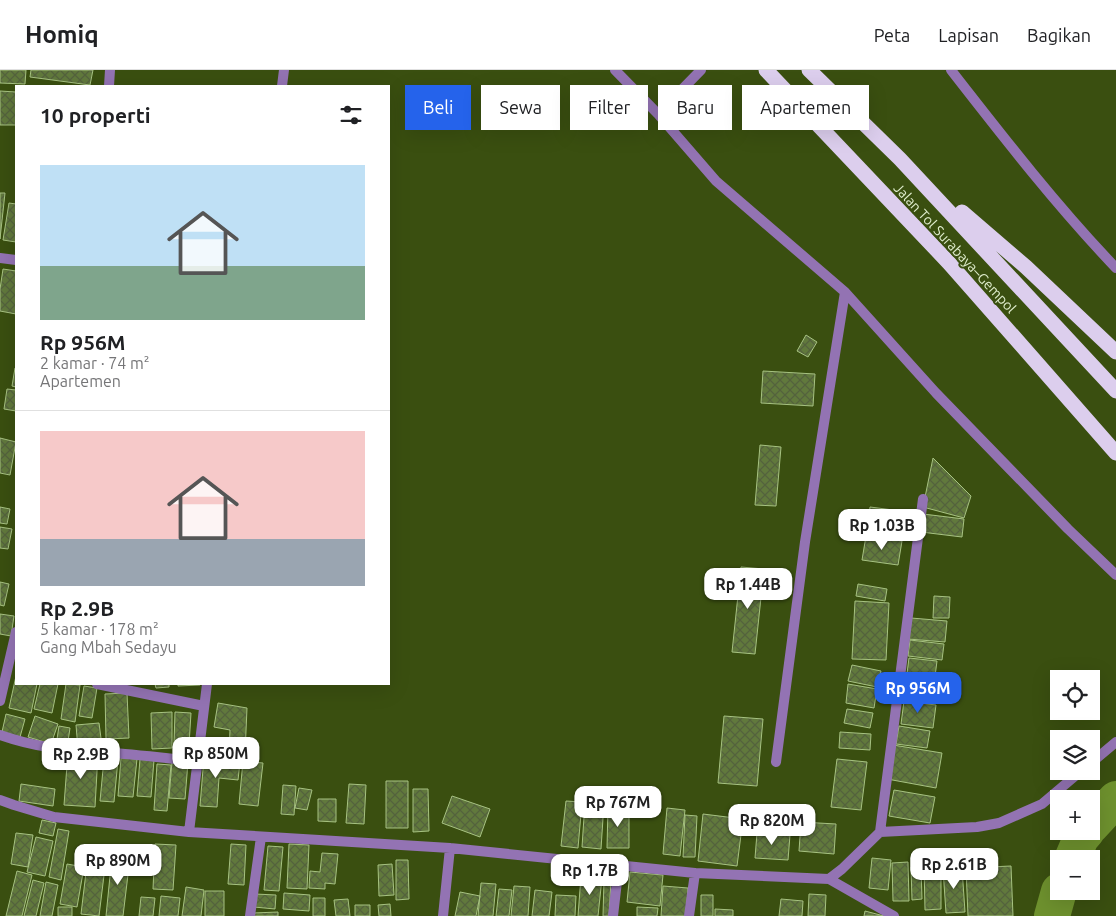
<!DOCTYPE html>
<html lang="id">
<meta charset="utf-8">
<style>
:root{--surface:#fff;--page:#f2f2f2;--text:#202124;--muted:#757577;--line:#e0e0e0;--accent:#2563eb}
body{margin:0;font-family:Ubuntu,sans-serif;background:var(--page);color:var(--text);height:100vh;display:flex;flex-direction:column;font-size:19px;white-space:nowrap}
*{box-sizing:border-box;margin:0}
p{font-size:16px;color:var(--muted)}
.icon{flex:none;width:28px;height:28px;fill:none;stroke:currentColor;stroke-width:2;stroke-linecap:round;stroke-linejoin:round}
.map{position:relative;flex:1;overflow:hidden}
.side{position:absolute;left:15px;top:15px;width:375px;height:600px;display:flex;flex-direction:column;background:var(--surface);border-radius:0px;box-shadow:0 5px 20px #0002}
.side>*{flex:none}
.guide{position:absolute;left:405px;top:15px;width:475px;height:45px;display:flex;gap:10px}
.buttons{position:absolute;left:1050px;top:600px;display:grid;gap:10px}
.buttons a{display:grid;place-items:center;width:50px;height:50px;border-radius:0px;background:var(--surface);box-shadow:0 5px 20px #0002;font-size:25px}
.price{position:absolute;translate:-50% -42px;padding:0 11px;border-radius:10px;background:#fff;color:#222;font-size:16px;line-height:32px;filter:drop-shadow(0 1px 2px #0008)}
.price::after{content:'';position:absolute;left:50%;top:30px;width:15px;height:11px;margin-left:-8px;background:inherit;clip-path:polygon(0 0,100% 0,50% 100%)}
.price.active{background:var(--accent);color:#fff}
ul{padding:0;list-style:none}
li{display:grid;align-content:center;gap:10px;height:265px;padding:0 25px}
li+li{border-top:1px solid var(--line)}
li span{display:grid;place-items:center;height:155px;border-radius:0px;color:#555}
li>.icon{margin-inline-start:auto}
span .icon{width:90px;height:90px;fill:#fffc;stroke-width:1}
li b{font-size:21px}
h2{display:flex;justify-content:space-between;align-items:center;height:60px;padding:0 25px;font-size:21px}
.pill{padding:0 18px;border-radius:0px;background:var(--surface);box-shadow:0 5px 20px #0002;font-size:18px;line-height:45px}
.pill.active{background:var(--accent);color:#fff}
header{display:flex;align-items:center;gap:30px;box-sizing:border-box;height:70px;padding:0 25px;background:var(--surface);border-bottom:1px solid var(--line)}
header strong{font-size:24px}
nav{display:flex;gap:28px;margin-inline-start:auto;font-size:18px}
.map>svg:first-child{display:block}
</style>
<header>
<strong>Homiq</strong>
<nav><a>Peta</a><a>Lapisan</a><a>Bagikan</a></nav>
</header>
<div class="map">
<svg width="1116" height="846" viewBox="0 0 1116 846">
<defs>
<pattern id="building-cross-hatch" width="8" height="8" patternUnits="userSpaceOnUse" patternTransform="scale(1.25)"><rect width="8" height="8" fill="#61793c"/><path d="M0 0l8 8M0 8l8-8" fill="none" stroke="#54623d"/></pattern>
</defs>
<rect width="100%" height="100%" fill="#3a4f10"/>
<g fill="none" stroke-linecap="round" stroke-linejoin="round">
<path stroke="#6e912e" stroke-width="36" d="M1091 756 1116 729
M1072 789 1081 768 1087 761
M1052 846 1059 821"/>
</g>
<path fill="url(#building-cross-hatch)" stroke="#a7c282" d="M0 0H26L25 14 0 13Z
M31 0H93L90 15 30 7Z
M0 21 16 22V55H0Z
M0 123H5L0 169Z
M9 133 16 134V172L3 170Z
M3 199 16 201V244L0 241V219Z
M806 265 817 272 808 287 797 281Z
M15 298H16V317L12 316Z
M763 301 815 304 813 336 761 333Z
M7 319 16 320V341L4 339Z
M0 368 16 372 10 405 0 403Z
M760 375 781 377 776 436 755 435Z
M933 388 971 426 964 448 923 437Z
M0 437 10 439 7 454 0 453Z
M870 437 901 441 898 464 867 460Z
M923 444 964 449 962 467 921 462Z
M0 457 12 459 8 479 0 478Z
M866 466 902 471 898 495 862 490Z
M741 497 764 499 755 584 732 582Z
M0 512 9 514 4 536 0 535Z
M858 514 887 519 885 531 856 526Z
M934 526 950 527 949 548H933Z
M855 531 889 533 886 590 852 589Z
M0 544 14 546 11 566 0 564Z
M911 548 947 551 945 572 908 569Z
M910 570 944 574 942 590 908 586Z
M909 588 937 591 933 622 905 619Z
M852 595 881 601 877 617 848 611Z
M16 606V614H37L31 643 9 638Z
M40 614H58L52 643 34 639Z
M66 614 80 615 75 652 61 649Z
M155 614H169V617L156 618Z
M178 614H199L200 615 178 616Z
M848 614 877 619 874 638 846 633Z
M84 616 97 618 92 648 79 646Z
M127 623 129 668 106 669 105 624Z
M904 631 936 635 933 658 901 654Z
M218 633 247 638 245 684 229 683 230 660 214 657Z
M847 639 873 643 870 658 844 653Z
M172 642V678L152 679 151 643Z
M175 642 191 643 189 675 174 674Z
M6 644 25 649 20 667 2 662Z
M35 646 58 654 51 674 28 667Z
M724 646 763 649 757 716 718 713Z
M99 653 102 676 78 679 76 655Z
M59 656 70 658 67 678 56 676Z
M899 656 930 661 927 678 896 674Z
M840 662 871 664 870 680 839 678Z
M893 675 942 683 936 718 887 709Z
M68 682 98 684 95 737 64 735Z
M204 687 240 692 238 710 219 708 217 737 200 736Z
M121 688 137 689 133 727 118 726Z
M104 689 118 690 114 732 100 731Z
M140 689 154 690 151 727 137 726Z
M837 689 867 692 861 740 831 737Z
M172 691 188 692 185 729 169 728Z
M243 691 263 693 258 736 239 734Z
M157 694 171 695 167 741 154 740Z
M386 711H408V758H386Z
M21 714 55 719 53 736 19 731Z
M349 714 366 715 364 754 346 753Z
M283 715 296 716 294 745 281 744Z
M299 718 312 720 307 740 295 738Z
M413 719H428L429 761 413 762Z
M894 720 935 727 930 753 889 746Z
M452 726 490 739 480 767 442 753Z
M318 729H336V752L318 751Z
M566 731 582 732 578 778 561 776Z
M585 732 604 733 601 779 582 777Z
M608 737H629V778H607Z
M667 738 685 740 680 786 663 784Z
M703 744 743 749 737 796 698 791Z
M685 745 697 746 695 787H683Z
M42 750 56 753 53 766 39 763Z
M801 752 836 754 834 784 799 781Z
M58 759 69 761 61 810 49 807Z
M16 763 33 765 28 797 11 794Z
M757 763 790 765 788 790 755 788Z
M36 767 53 771 45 806 27 802Z
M155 774 176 775 173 820 153 819Z
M231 774 246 775 244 815 228 814Z
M289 774 309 775 307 819 287 818Z
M268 776 283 777 279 821 264 820Z
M322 783 338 784 335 814 325 813V819L309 818 310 801 320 802Z
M112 786 130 788 123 846H106Z
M872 788 891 790 888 820 869 818Z
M396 790H408L409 829 396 830Z
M908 792 909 831H893L892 793Z
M67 794 84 797 77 837 60 834Z
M87 794 105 797 99 846 81 844Z
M392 794 394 825 379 826 378 795Z
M924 795H941V839L925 840Z
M1011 796 1013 846H968L966 798Z
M911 797H921L922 829 912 830Z
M962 798 965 842 946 843 943 799Z
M17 801 32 805 22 846H6Z
M630 802 663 805 660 836 627 832Z
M581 806 602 808 598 846H578Z
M33 810 44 813 36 846H24Z
M604 810H611L609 846H603Z
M46 812 58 815 52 846H40Z
M481 813 496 814 493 846H478Z
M514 816 530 817 528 846H511Z
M663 816 688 818 686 846H661Z
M186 817 204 820 201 846H182Z
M499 819 512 820 509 846H496Z
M535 820 552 822 549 846H532Z
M205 821H224V846H205Z
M460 822 480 826 476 846H455Z
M284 823 310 825 309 841 283 839Z
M255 824 276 825 275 839 254 837Z
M809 824 826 825 825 846H808Z
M556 825 576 826 575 846H555Z
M701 825H713V846H701Z
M161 826 180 828 178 846H159Z
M141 827 155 828 153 846H139Z
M313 828H325V846H313Z
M348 829 350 846H336L334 830Z
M781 829 803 831 802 846H779Z
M390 834 391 846H379L378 835Z
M355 835H370V846H355Z
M58 837H72V846H58Z
M637 837 658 838 657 846H637Z
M715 839 733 840V846H715Z
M865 841 884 846H864Z
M278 842V846H254L253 843Z"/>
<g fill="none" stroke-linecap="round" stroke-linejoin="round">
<path stroke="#9373b3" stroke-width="10" d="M615 0 658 44 701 0
M951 0C1004 68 1056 135 1116 198
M109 16 110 0
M282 16 284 0
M658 44 716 111 845 222 936 323 1068 459 1116 505
M0 188 16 190
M97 614 204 636
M0 631 16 562
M0 665C45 681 79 680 125 684 149 686 173 689 197 691
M776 692 805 472 845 222
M1091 693 1116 672
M0 730 14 735 54 747 189 762 450 778 695 803 829 809 894 846
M189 762 207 614
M880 762 923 429
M829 809 842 799 880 762 977 757 999 753 1042 734 1081 701
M250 846 261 767
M443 846 450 778
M613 846 619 794
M689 846 695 803"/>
<path stroke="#dcceed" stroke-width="15" d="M766 0 949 193 1116 383
M809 0 900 89 1116 321
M962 142 1026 197 1116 282"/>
</g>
<g text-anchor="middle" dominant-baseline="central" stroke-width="4" stroke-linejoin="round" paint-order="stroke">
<g font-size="14" fill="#e0eece" stroke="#3a4f10">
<text transform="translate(955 178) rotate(47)">Jalan Tol Surabaya–Gempol</text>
</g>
</g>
</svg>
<div class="buttons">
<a><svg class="icon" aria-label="locate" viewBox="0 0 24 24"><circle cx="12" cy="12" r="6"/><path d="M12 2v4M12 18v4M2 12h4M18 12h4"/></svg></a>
<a><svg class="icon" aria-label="layers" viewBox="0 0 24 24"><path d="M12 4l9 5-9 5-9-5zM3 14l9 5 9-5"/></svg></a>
<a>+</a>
<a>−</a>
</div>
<b class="price" style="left:882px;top:481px">Rp 1.03B</b>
<b class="price" style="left:748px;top:540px">Rp 1.44B</b>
<b class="price active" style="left:918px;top:644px">Rp 956M</b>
<b class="price" style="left:216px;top:709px">Rp 850M</b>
<b class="price" style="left:81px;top:710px">Rp 2.9B</b>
<b class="price" style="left:618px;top:758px">Rp 767M</b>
<b class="price" style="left:772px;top:776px">Rp 820M</b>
<b class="price" style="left:118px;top:816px">Rp 890M</b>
<b class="price" style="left:954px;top:820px">Rp 2.61B</b>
<b class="price" style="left:590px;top:826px">Rp 1.7B</b>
<div class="guide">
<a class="pill active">Beli</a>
<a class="pill">Sewa</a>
<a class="pill">Filter</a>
<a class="pill">Baru</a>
<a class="pill">Apartemen</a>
</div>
<section class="side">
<h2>10 properti<svg class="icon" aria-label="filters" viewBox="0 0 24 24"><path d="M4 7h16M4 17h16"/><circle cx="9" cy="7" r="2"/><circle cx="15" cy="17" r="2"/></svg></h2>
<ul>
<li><span style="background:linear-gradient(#bfe0f5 65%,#7fa58c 0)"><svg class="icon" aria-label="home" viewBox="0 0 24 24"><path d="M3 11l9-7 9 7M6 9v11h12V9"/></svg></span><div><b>Rp 956M</b><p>2 kamar · 74 m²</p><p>Apartemen</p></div></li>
<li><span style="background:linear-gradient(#f6c9c9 70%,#9aa5b1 0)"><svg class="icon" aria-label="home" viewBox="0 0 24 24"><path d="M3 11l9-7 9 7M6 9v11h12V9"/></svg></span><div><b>Rp 2.9B</b><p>5 kamar · 178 m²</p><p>Gang Mbah Sedayu</p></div></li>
</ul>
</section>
</div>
